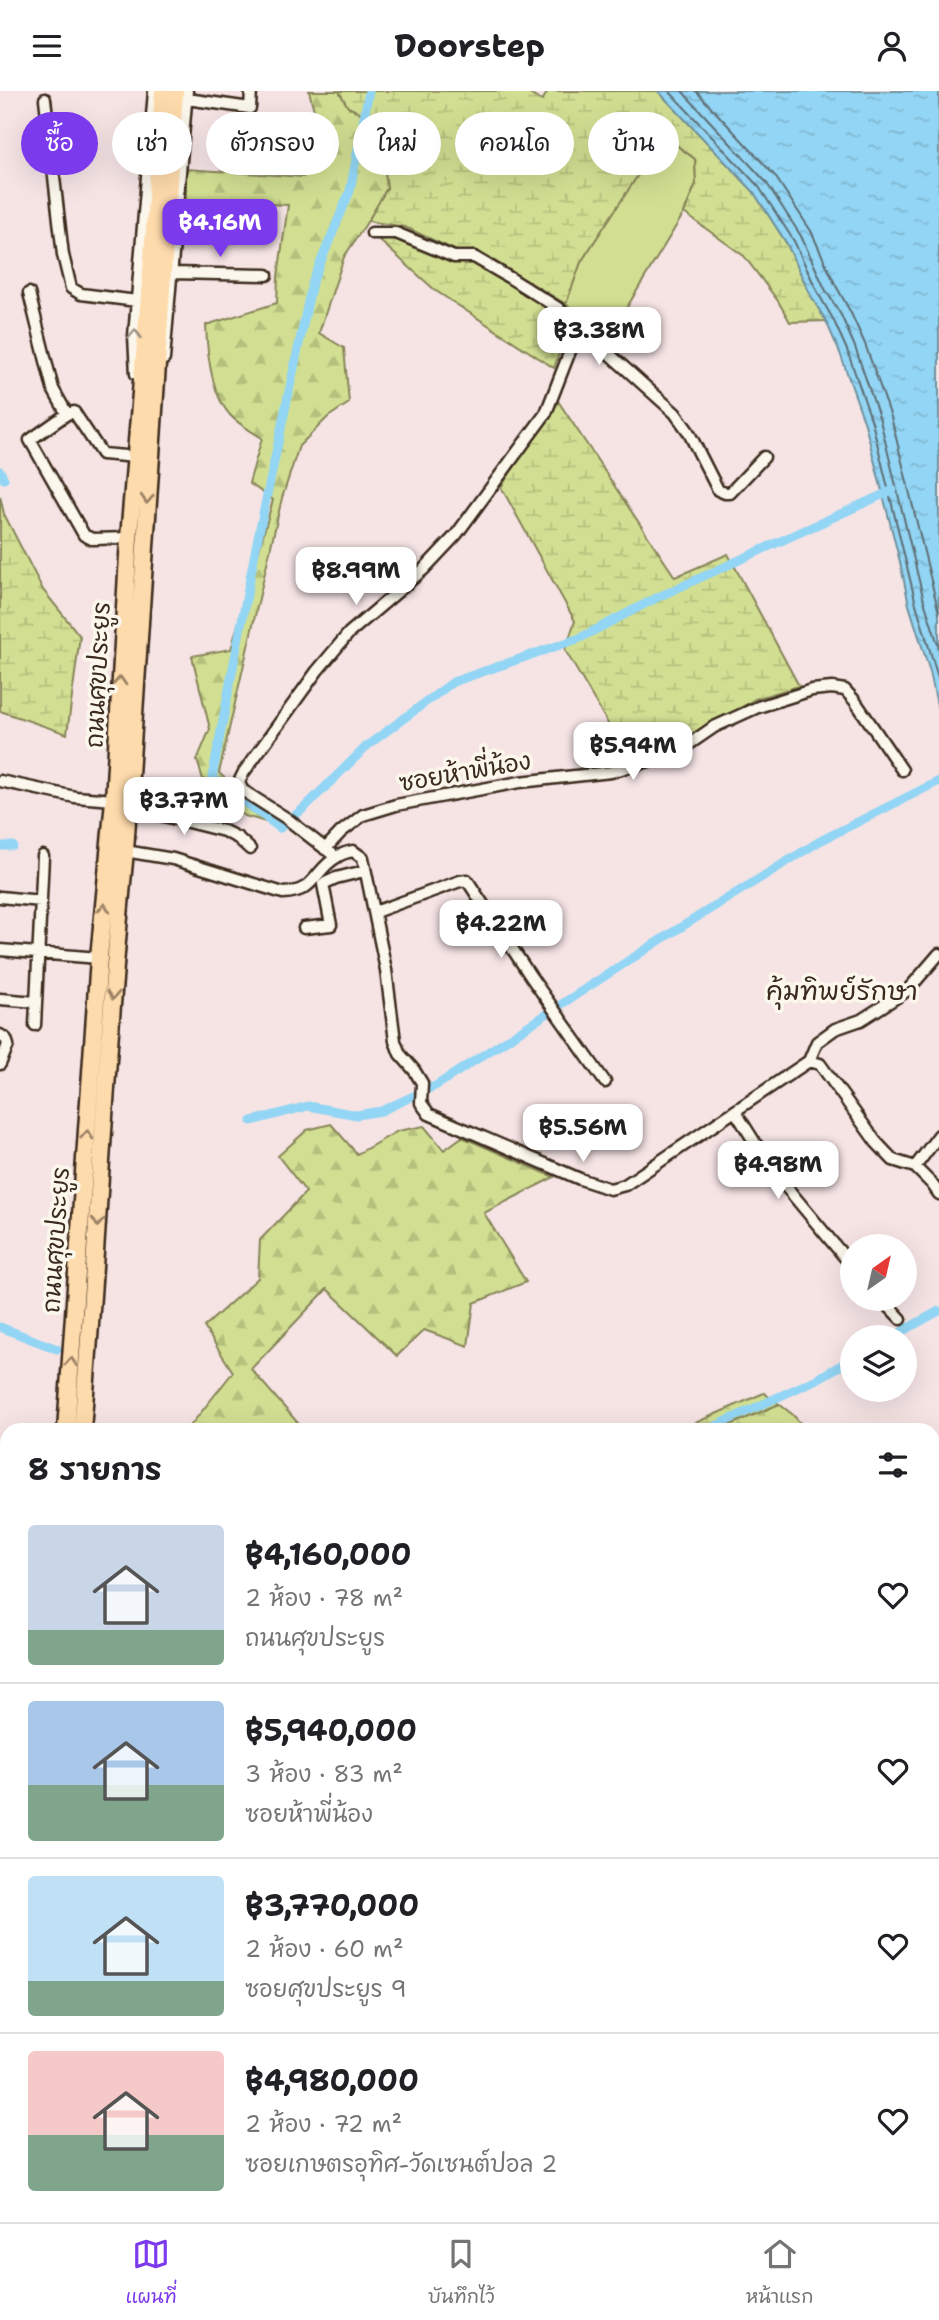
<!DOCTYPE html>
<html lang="th">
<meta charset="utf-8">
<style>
:root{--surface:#fff;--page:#f6f6f6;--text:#202124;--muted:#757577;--line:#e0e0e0;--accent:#7c3aed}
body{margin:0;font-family:"Shantell Sans","Playpen Sans Thai",sans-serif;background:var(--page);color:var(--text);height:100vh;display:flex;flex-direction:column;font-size:26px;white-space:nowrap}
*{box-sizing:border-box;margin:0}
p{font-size:23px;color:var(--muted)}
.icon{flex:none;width:38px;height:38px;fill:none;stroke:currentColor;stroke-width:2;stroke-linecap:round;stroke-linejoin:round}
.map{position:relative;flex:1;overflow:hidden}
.sheet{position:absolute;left:0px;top:1332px;width:940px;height:800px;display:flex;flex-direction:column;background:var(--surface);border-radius:21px 21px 0 0;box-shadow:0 7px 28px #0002}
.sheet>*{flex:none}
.banner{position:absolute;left:21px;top:21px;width:898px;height:63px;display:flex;gap:14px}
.needle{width:46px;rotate:34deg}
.buttons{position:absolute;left:840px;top:1143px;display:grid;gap:14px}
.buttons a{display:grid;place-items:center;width:77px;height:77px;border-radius:50%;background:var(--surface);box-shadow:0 7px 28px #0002;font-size:35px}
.price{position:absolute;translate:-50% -60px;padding:0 16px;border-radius:14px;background:#fff;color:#222;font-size:23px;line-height:46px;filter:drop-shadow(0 2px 4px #0008)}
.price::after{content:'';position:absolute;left:50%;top:42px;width:21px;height:16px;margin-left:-10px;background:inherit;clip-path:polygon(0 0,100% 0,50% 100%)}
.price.active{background:var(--accent);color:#fff}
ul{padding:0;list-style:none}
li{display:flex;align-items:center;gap:21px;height:175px;padding:0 28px}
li+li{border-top:2px solid var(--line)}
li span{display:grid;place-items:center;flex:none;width:196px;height:140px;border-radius:7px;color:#555}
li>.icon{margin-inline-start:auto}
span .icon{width:84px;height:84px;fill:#fffc;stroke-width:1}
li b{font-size:30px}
h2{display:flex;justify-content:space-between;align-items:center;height:84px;padding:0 28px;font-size:30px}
.pill{padding:0 24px;border-radius:32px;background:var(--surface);box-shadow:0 7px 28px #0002;font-size:24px;line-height:63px}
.pill.active{background:var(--accent);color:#fff}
header{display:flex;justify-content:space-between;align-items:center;height:91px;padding:0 28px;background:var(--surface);font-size:32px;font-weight:700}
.menu{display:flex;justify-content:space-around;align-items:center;height:98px;border-top:2px solid var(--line);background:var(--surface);font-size:19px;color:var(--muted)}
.menu a{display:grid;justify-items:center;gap:4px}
.menu .active{color:var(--accent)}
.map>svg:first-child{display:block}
</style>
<header><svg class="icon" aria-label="menu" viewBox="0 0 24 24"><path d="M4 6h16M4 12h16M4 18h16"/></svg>Doorstep<svg class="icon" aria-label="person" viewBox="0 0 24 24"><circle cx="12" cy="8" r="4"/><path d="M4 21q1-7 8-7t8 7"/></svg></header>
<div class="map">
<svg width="939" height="2131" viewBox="0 0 939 2131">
<defs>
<pattern id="forest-firs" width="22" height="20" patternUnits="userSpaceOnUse" patternTransform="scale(1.75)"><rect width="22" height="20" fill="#d2df92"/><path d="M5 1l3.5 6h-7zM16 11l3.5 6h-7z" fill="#b5c07d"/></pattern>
<pattern id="wetland-marsh" width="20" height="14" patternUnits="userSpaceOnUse" patternTransform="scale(1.75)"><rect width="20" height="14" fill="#d2df92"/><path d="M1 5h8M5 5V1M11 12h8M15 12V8" fill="none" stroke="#b5c07d"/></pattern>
<pattern id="water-ripples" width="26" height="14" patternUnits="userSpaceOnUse" patternTransform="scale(1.75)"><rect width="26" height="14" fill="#92d5f4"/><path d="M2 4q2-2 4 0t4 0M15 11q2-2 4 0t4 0" fill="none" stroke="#7fb7d1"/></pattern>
</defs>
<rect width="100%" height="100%" fill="#f6e4e5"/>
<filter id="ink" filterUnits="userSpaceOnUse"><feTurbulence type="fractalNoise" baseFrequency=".0143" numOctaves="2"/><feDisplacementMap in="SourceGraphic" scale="14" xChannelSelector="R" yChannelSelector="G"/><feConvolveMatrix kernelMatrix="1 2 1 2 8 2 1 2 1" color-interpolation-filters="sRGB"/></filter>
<g filter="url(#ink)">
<path fill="#d2df92" stroke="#868458" stroke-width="2" d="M659 51 675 53 695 68 696 93 684 122 604 254 566 213 581 171Z"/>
<path fill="url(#forest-firs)" stroke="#868458" stroke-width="2" d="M309 0H339L348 16 374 28 380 37 387 97 377 116 344 166 319 242 344 257 349 312 328 326 299 355 282 407 219 682 276 734 245 725 207 701 197 669 210 638 192 565 231 558 273 409 249 392 262 347C251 340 238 333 230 324 211 303 207 261 206 234L277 212 278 185 288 114 186 110V78L303 86 325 61Z
M331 1033 357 1063 398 1040 424 1035 444 1059 462 1046 554 1086 484 1122 526 1191 474 1212 468 1255 424 1239 397 1265 327 1198 251 1278 304 1339H187L233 1281 204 1236 258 1187 260 1149 306 1101 278 1065 307 1039Z
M779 1313 792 1323 807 1339H719Z
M933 1519 939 1524V1596L933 1590Z"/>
<path fill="url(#wetland-marsh)" stroke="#868458" stroke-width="2" d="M339 0H524L542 10 548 0H658L753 100 787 153 811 205 826 230 790 231 778 210 744 165 684 122 696 93 695 68 675 53 659 52 581 171 566 213 476 159 461 162 405 136 368 130 387 97 380 37 374 28 348 16Z
M390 145 425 158 474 171 549 217 569 234 554 277 436 200 379 149Z
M558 310 675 486 728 463 799 595 755 608 675 659 628 667 565 559 575 530 501 396Z
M0 405 4 423 43 499 80 545 67 643 0 620Z
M764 1302 779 1313 719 1339H679Z"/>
<path fill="url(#water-ripples)" stroke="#6f919e" stroke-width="2" d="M658 0H939V623L930 581 909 514 900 471 865 333 840 262 826 230 811 205 787 153 753 100Z"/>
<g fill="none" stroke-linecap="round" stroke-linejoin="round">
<path stroke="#5e6e74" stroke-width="2" d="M669 0 759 96 794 150 818 202 833 228 847 259 872 331 916 513 939 590
M682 0 766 91 801 145 825 198 841 224 855 256 880 329 924 510 939 557
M696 0 775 85 811 140 835 193 850 220 865 253 891 326 939 522"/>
<path stroke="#92d5f4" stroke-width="9" d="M369 0 350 100 312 192 256 456 212 687 280 737 304 717 368 654 453 591 580 547 658 506 893 399
M0 380 4 388
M0 755H13
M252 1030 308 1015 357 1024 381 1020 437 994 665 846 820 750 939 690
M0 1236 57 1258
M892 1246 939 1220
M707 1339 817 1288 852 1268
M933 1753 939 1746
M79 2124 88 2131
M724 2124 740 2131
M36 2131 37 2124"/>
<defs>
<path id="street" d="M45 8 63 164 71 197 81 203 137 210
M187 8 250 17 251 0
M372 142H396L454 166H474L510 187 558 217 675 322 688 340 718 399 725 402H730L764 366
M172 182 267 184
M29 202 53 298 67 323
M164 268 187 0
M136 283 134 245 154 0
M129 447 92 448 84 444 30 349 67 323 74 321 102 363 137 366
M0 690 75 706 114 709
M128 716 224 740 238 747 250 758
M325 758 341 741 363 724 396 714 520 691 611 681 676 662 714 636 758 616 812 599 832 597 845 599 855 610 902 679
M125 760 173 768 283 802C316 801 314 779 337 766 341 763 348 761 353 760L363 767 386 879 395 950 400 963 414 979 422 992 421 1012 429 1023 580 1088 610 1098 625 1094 809 970 820 973 876 1051 893 1069 915 1076 932 1093 939 1103
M336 766 286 727 242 699 239 691 244 681 317 580 349 542 423 479 456 444 546 322 579 237
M0 806 41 810
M375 821 460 790 467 789 531 886 605 991
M304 837 331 834 323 793 336 787 364 780
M0 859 99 867
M0 908 36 911
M35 934 43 765
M0 944 6 948 8 954 0 973
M809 970 817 951 835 938 861 929 908 899 939 863
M735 1020 773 1080 852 1175
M915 1076 939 1044
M882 1208 901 1228
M933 1415 939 1421
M939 1447V1448
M0 1485 7 1489
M933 1892 939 1897
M332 2124 343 2131
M759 2124 774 2131
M52 2131 53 2126 62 2131
M272 2131 274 2124"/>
<path id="secondary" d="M933 2058 939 2051
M872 2131 878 2124"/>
<path id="primary" d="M66 1339 99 867 114 709 129 447 152 168 163 0
M82 1339C98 1146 106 953 125 760L175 0
M0 1635 7 1619
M0 1674 7 1658"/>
</defs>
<use href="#street" stroke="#3b2a1e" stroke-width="15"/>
<use href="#secondary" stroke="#3b2a1e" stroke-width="19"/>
<use href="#primary" stroke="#3b2a1e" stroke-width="21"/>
<use href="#street" stroke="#fbf7ec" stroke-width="10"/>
<use href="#secondary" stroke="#fbf7ec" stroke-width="14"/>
<use href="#primary" stroke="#fedbac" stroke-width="16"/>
</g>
<defs><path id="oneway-chevron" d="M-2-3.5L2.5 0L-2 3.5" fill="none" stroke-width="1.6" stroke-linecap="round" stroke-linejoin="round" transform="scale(1.75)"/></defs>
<use stroke="#9b9085" href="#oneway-chevron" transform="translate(135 243) rotate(-89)"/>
<g stroke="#9c8265">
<use href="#oneway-chevron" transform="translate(147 408) rotate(94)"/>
<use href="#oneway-chevron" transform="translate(120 590) rotate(-87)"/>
<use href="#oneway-chevron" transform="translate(104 817) rotate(-85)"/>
<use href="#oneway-chevron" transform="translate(113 904) rotate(93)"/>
<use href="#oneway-chevron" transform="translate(87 1044) rotate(-86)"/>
<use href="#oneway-chevron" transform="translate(98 1131) rotate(94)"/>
<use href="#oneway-chevron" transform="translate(71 1271) rotate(-86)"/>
</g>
</g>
<g text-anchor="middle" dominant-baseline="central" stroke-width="7" stroke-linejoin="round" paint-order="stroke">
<g font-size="24" fill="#3b2a1e" stroke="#fbf7ec">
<text transform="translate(98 584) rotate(-87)">ถนนศุขประยูร</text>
<text transform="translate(465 681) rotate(-10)">ซอยห้าพี่น้อง</text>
<text transform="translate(56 1149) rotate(-86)">ถนนศุขประยูร</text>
</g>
<g font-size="26" fill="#3b2a1e" stroke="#fbf7ec">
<text x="842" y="899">คุ้มทิพย์รักษา</text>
</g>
</g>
</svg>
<div class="buttons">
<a><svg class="needle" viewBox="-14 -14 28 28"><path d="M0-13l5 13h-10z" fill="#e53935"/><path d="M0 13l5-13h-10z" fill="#757577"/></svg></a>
<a><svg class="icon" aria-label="layers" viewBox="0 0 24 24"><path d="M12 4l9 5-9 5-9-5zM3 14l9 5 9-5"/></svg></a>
</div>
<b class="price active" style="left:220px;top:168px">฿4.16M</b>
<b class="price" style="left:599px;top:276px">฿3.38M</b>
<b class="price" style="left:356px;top:516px">฿8.99M</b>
<b class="price" style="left:633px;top:691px">฿5.94M</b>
<b class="price" style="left:184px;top:746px">฿3.77M</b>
<b class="price" style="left:501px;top:869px">฿4.22M</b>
<b class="price" style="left:583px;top:1073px">฿5.56M</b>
<b class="price" style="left:778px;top:1110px">฿4.98M</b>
<div class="banner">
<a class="pill active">ซื้อ</a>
<a class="pill">เช่า</a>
<a class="pill">ตัวกรอง</a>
<a class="pill">ใหม่</a>
<a class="pill">คอนโด</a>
<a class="pill">บ้าน</a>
</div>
<section class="sheet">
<h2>8 รายการ<svg class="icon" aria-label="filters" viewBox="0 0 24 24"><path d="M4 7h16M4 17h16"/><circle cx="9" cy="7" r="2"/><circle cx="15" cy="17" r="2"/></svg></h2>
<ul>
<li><span style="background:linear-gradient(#c9d6e8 75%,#7fa58c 0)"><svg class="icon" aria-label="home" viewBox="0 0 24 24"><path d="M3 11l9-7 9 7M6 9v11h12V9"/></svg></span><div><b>฿4,160,000</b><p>2 ห้อง · 78 m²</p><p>ถนนศุขประยูร</p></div><svg class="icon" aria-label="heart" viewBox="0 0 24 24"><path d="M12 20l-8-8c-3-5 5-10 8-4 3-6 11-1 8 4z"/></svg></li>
<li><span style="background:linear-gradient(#a9c7e8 60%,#7fa58c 0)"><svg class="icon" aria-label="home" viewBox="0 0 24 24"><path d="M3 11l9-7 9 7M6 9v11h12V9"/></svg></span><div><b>฿5,940,000</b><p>3 ห้อง · 83 m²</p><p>ซอยห้าพี่น้อง</p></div><svg class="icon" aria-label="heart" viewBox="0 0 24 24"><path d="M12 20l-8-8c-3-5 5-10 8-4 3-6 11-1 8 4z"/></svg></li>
<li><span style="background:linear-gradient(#bfe0f5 75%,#7fa58c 0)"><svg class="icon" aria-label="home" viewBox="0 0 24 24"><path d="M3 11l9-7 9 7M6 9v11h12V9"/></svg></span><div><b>฿3,770,000</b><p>2 ห้อง · 60 m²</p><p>ซอยศุขประยูร 9</p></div><svg class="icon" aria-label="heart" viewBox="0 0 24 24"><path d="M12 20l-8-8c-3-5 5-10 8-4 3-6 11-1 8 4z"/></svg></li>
<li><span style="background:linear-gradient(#f6c9c9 60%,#7fa58c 0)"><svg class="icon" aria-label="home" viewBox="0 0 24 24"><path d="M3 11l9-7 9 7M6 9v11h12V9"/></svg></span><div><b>฿4,980,000</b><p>2 ห้อง · 72 m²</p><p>ซอยเกษตรอุทิศ-วัดเซนต์ปอล 2</p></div><svg class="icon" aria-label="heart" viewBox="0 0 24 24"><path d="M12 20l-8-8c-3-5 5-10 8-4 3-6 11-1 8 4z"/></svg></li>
</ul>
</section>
</div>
<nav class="menu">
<a class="active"><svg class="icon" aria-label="map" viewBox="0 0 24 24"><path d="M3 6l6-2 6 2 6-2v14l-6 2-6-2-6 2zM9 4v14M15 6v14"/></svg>แผนที่</a>
<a><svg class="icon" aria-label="saved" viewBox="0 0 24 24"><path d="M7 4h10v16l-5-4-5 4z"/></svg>บันทึกไว้</a>
<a><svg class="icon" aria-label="home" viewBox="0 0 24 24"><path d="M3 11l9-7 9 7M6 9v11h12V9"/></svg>หน้าแรก</a>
</nav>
